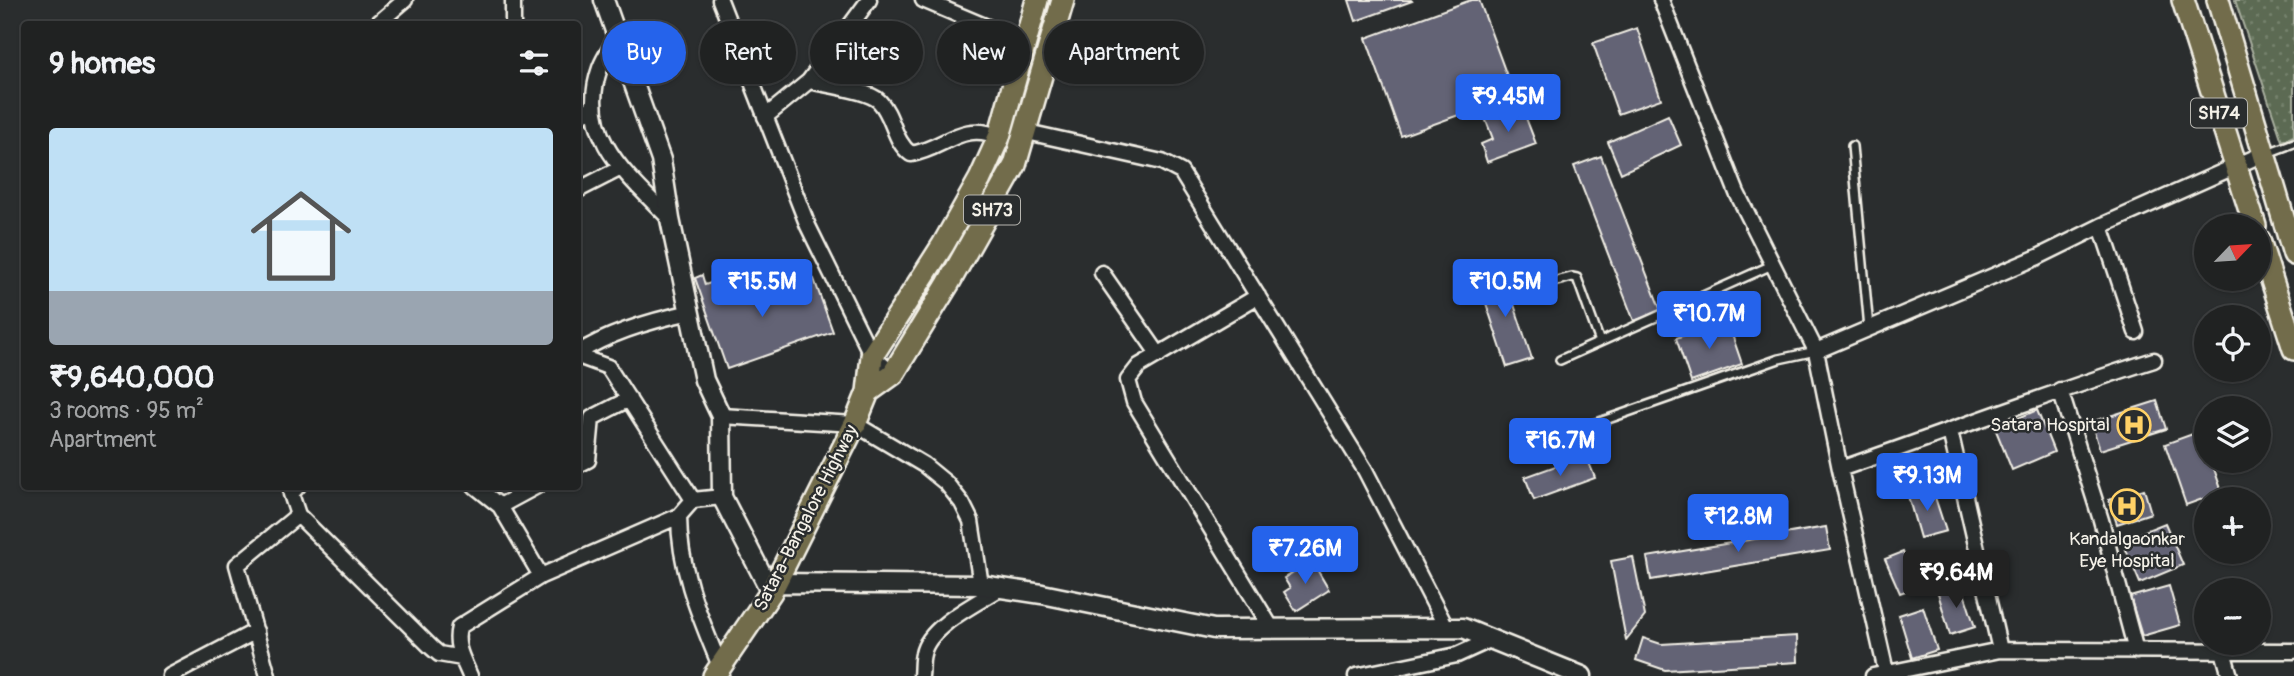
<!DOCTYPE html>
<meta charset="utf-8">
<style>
:root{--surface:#202222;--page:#282a2a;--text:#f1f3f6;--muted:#a2a4a5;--line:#3d3f40;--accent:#2563eb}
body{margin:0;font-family:Pangolin,sans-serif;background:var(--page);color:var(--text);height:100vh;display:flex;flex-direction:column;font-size:26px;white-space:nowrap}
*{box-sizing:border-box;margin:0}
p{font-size:23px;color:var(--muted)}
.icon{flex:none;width:38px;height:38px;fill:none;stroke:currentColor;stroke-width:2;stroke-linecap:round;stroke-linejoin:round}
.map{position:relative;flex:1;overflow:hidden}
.sheet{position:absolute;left:21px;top:21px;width:560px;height:469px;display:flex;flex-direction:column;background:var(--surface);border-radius:7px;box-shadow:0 2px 5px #0004,0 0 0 2px var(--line)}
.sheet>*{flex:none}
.top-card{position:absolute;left:602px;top:21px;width:665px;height:63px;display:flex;gap:14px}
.needle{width:46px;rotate:65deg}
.buttons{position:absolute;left:2194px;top:214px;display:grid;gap:14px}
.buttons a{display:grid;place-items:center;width:77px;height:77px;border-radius:50%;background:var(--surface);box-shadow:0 2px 5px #0004,0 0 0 2px var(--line);font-size:35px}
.price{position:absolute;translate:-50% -60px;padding:0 16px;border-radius:7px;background:var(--accent);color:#fff;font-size:23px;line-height:46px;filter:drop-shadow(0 2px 4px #0008)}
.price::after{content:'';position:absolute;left:50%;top:42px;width:21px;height:16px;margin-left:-10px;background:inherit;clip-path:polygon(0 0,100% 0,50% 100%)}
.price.active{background:#222;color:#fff}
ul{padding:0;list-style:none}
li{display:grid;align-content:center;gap:14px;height:371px;padding:0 28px}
li span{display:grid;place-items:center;height:217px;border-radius:7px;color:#555}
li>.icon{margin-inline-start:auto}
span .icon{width:126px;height:126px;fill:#fffc;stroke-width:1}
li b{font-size:30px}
h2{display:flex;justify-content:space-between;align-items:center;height:84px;padding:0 28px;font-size:30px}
.tag{padding:0 24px;border-radius:32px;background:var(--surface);box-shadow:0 2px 5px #0004,0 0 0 2px var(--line);font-size:24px;line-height:63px}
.tag.active{background:var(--accent);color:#fff}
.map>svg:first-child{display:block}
</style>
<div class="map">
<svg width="2294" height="676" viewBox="0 0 2294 676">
<defs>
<pattern id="grass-dots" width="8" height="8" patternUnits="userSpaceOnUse" patternTransform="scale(1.75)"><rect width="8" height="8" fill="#5c6b53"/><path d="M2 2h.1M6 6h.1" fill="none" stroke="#74816c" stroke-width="1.8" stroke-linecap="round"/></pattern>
</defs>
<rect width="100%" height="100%" fill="#2a2d2e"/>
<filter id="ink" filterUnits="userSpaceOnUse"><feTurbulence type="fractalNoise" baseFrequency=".0143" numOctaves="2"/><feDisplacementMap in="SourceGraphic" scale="14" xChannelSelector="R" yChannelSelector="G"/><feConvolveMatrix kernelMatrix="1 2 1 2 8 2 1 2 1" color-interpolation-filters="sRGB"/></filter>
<g filter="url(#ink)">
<path fill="url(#grass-dots)" stroke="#a8ae9e" stroke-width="2" d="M2235 0H2294V136L2282 141Z"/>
<path fill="#636375" stroke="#f4f1e8" stroke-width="2" d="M1349 0H1411L1412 1 1356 21Z
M1471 0H1479L1514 95 1401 136 1366 38Z
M1637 28 1661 99 1618 114 1593 43Z
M1521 105 1536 144 1487 162 1481 144 1493 139 1485 118Z
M1668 115 1681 145 1621 173 1608 142Z
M1601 156 1661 311 1634 321 1574 166Z
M1503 271 1532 359 1507 367 1478 279Z
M739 273 749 302 814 279 833 332 727 369 695 278 702 275 705 285Z
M1727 320 1742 364 1691 382 1676 338Z
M2157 401 2166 429 2100 450 2091 422Z
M2037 410 2054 452 2012 470 1995 428Z
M2201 431 2207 449V460H2211L2222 492 2186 505 2165 444Z
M1586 455 1595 478 1534 500 1525 477Z
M1932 488 1946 531 1920 538 1908 496Z
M2144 489 2151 513 2117 524 2109 500Z
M2165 523 2183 565 2140 583 2122 540Z
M1826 527 1830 550 1651 580 1647 557Z
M1903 552 1917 587 1900 593 1885 559Z
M1633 557 1645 616 1626 640 1611 561Z
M1312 561 1329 590 1296 611 1284 592 1290 588 1284 578Z
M1961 584 1975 627 1950 635 1938 593Z
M2169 586 2180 625 2142 636 2130 597Z
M1923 607 1937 650 1912 658 1899 615Z
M1797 636 1798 662 1665 670 1636 660 1643 638 1661 644Z"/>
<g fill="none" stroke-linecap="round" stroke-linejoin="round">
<defs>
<path id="service" d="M1852 146 1869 328
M2265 154 2294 143
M1522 290 1572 277 1577 278 1600 342
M1560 360 1772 265
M1534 445 1779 359 1816 351"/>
<path id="minor" d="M720 0 808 226 872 356 893 374
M923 0 1025 43
M1661 0 1737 193 1816 351 1840 469 1887 676
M377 24 405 0
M513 24V0
M618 35C612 46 604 57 600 68 576 135 628 176 670 219
M809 81C826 85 868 90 879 101 894 116 893 141 911 154 944 149 962 120 999 137
M765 117 809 81 869 0
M578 118 592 107
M1027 132 1162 162 1181 172 1365 470 1446 627
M578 190 621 168
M2101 226 2136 332
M1102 273 1159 355
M1258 296 1139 366 1128 380 1134 402 1272 629
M1816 351 2038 257 2101 226 2263 154
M578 353C611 332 653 320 691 312
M578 356 608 367 693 500 722 497
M2060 390 2101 520 2136 651
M721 416 855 424 924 465 946 483 962 503 971 521 981 585
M1950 431 2000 650
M578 465 588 460 592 418 629 399
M1840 469C1945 433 2049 393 2154 360
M693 500 679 516C679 570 700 617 720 666
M500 506 537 486
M298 515 432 648 439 654 462 658
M541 576 679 516
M2223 651 2230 676
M170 676 256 631
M268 676 237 565 298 515 291 494 298 486
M470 676C463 659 454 646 459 627L541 576 500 506 475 486
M921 676C922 669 921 661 923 654 928 626 978 603 1001 588
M1356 676 1457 655 1490 640
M1873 676 2000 650 2294 651"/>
<path id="tertiary" d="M604 0 661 160 670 219 704 380 721 416 722 497 771 592
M776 583 981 585 1042 594 1214 629 1463 628 1582 676"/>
<path id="primary" d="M2183 0 2255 226
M2218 0 2294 254
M2259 240 2294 349
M868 392 893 374 948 284 1015 165 1063 0
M714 676 771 592 855 424 868 392 872 356 943 245 980 179 999 137 1037 0"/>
</defs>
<use href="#service" stroke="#f4f1e8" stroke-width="12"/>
<use href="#minor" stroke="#f4f1e8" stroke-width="19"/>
<use href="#tertiary" stroke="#f4f1e8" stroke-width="23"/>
<use href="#primary" stroke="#f4f1e8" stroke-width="26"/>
<use href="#service" stroke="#2a2d2e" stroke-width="7"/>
<use href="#minor" stroke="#2a2d2e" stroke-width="14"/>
<use href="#tertiary" stroke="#2a2d2e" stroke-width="18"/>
<use href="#primary" stroke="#726c4b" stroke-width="21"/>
</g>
</g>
<defs>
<symbol id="hospital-ring" viewBox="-11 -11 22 22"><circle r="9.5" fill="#2a2d2e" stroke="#ffd166" stroke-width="1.5"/><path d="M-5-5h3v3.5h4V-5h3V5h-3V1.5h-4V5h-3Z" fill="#ffd166"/></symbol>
</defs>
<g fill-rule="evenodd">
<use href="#hospital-ring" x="2115" y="406" width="38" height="38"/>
<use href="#hospital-ring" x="2108" y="487" width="38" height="38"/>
</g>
<g text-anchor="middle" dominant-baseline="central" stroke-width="5" stroke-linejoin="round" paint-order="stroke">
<g fill="#2a2d2e" stroke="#b7b6b0" stroke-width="2">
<rect x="2191" y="98.5" width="56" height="29" rx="5"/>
<rect x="964" y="195.5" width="56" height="29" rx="5"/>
</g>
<g font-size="18" font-weight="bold" fill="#f4f1e8">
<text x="2219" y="113">SH74</text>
<text x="992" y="210">SH73</text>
</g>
<g font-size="19" fill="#f4f1e8" stroke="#2a2d2e" text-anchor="end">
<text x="2110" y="425">Satara Hospital</text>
<text x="2127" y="539" text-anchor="middle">Kandalgaonkar<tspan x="2127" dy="22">Eye Hospital</tspan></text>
</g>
<g font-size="19" fill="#f4f1e8" stroke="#2a2d2e">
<text transform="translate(806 518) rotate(-63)">Satara-Bangalore Highway</text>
</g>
</g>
</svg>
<div class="buttons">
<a><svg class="needle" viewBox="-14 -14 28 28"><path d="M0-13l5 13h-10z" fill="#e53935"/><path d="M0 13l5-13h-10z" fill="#a2a4a5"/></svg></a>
<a><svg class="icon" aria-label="locate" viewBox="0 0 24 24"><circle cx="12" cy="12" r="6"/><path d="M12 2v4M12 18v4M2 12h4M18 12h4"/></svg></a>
<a><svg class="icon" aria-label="layers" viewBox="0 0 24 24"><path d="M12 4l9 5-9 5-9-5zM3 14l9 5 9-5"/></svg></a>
<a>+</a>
<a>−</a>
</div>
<b class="price" style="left:1508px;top:134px">₹9.45M</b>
<b class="price" style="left:762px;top:319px">₹15.5M</b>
<b class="price" style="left:1505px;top:319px">₹10.5M</b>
<b class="price" style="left:1709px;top:351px">₹10.7M</b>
<b class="price" style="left:1560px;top:478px">₹16.7M</b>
<b class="price" style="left:1927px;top:513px">₹9.13M</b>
<b class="price" style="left:1738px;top:554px">₹12.8M</b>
<b class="price" style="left:1305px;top:586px">₹7.26M</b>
<b class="price active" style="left:1956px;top:610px">₹9.64M</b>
<div class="top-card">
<a class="tag active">Buy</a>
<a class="tag">Rent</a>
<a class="tag">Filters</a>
<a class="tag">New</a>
<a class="tag">Apartment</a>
</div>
<section class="sheet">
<h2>9 homes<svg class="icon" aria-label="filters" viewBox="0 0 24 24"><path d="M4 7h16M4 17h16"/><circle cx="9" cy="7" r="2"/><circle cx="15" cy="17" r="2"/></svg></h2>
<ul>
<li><span style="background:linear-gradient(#bfe0f5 75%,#9aa5b1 0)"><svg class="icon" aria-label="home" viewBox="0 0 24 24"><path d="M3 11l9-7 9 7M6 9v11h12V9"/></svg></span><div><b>₹9,640,000</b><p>3 rooms · 95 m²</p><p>Apartment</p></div></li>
</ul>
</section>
</div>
